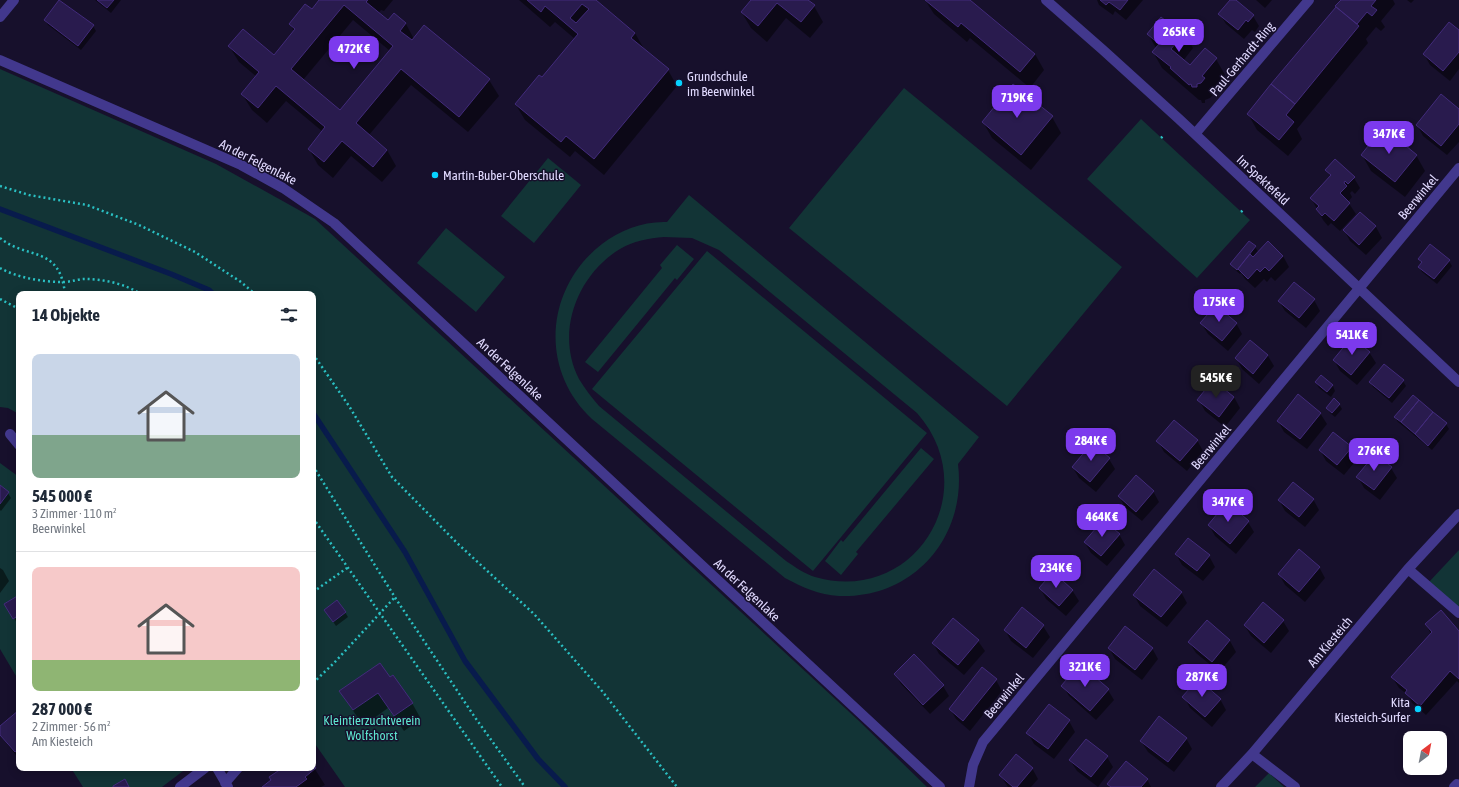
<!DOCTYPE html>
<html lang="de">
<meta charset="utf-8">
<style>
:root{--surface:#fff;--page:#f6f6f7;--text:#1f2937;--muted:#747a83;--line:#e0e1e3;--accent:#7c3aed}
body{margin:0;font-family:"Asap Condensed",sans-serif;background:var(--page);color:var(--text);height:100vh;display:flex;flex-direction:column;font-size:15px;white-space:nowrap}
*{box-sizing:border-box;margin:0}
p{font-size:13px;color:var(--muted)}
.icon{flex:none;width:22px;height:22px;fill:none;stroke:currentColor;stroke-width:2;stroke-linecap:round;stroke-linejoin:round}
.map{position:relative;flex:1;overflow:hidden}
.sheet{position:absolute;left:16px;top:291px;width:300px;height:480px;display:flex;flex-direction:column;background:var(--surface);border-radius:8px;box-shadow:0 2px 10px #0003}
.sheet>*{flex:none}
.needle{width:26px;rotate:32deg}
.tools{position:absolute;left:1403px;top:731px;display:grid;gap:8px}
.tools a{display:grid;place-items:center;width:44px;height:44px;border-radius:8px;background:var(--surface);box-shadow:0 2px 10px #0003;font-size:20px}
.price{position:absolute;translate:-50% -34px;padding:0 9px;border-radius:8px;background:var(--accent);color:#fff;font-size:13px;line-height:26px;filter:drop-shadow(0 1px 2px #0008)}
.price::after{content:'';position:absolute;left:50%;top:24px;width:12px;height:9px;margin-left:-6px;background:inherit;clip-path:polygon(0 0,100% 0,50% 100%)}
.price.selected{background:#222;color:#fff}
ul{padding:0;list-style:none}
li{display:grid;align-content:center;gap:8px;height:212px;padding:0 16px}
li+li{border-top:1px solid var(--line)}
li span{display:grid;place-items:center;height:124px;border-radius:8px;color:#555}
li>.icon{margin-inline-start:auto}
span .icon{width:72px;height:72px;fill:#fffc;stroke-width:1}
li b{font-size:17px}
h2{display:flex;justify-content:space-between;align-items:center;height:48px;padding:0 16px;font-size:17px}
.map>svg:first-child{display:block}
</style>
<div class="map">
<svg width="1459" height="787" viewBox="0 0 1459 787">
<rect width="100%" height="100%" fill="#17102c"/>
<path fill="#123436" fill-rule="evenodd" d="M0 69 216 164 315 219 859 721 927 787H345L313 741V294H19V414L8 408 0 407Z
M904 88 1122 267 1007 406 789 228Z
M1141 119 1250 220 1197 278 1087 179Z
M548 158 581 185 534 243 501 216Z
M689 195 979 437 958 464C967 536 914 599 839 596 819 595 802 587 785 578L592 419C539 370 545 288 602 244 620 230 644 221 667 222ZM664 237 692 238 719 250 917 413C986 491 914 606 815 577 805 574 795 567 786 561L599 406C592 398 585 389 579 379 555 333 577 275 620 249 633 241 649 238 664 237Z
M446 228 505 277 476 312 417 263Z
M677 245 694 259 677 280 675 278 598 372 585 362 662 268 660 265Z
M707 251 927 433 813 571 592 389Z
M921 448 934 459 856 552 858 554 841 575 825 561 841 540 843 542Z
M0 463 19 477V681L0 649Z
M1459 550V608L1429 582Z
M71 768H187L162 787H83Z
M1269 773 1284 787H1255Z"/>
<path fill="#0007" fill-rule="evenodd" d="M95 0H121L111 13Z
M320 0H393L384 11 381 10 378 14 388 21 394 14 406 24 414 39 489 80 499 96 468 132 411 85 369 135 387 150 396 166 382 182 351 156 333 178 318 165 309 149 323 132 286 101 267 123 252 110 242 94 257 77 239 62 229 46 274 56 294 31 290 24 312 11ZM353 20 390 51 340 111 303 80Z
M519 0H594L635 33 644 49 668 70 677 86 604 175 575 151 570 157 525 120 516 105 543 79 575 39 555 22 550 27Z
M752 0H807L814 6 823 22 810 38 786 18 767 42 751 28 742 13Z
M925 0H969L1035 54 1044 70 1030 88 970 38 967 42 934 14Z
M1097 0H1143L1126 20 1115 11 1113 15 1099 5Z
M1231 0H1234L1253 16 1259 26 1255 32 1252 30 1244 39 1226 24 1220 14Z
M1256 0H1272L1265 8Z
M1342 0H1393L1395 4 1381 21 1385 27 1381 31 1376 27 1366 39 1368 43 1297 129 1302 139 1288 156 1257 130 1248 114Z
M1407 0H1414L1411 3Z
M45 20 93 26 96 31 81 50 48 25Z
M1171 26 1184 32 1193 48 1183 61 1190 67 1216 59 1225 75 1211 91 1213 95 1210 98 1205 100V103H1202L1201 100H1199L1162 68 1153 52 1156 48 1148 34Z
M1459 31V69L1450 81 1430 65 1424 54Z
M1013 85 1052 117 1061 133 1031 170 992 138 983 122Z
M1459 110V142L1447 155 1423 136 1417 125Z
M1362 155H1416L1425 171 1405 197 1371 171Z
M1327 170 1354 178 1360 188 1355 194 1352 191 1350 193 1352 197 1348 202 1356 214 1340 231 1331 223 1328 226 1323 220 1311 198 1331 177Z
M1360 213 1376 227 1382 238 1366 255 1350 241 1344 230Z
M1249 242 1255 247 1259 253 1283 256 1289 267 1275 281 1271 277 1267 282 1264 279 1255 288 1245 279 1241 273 1240 274 1234 269 1232 264Z
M1419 259 1449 261 1452 266 1437 284 1422 272 1419 267 1422 264Z
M1314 300 1320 311 1306 328 1285 311 1279 301Z
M1213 302 1230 308 1233 313 1229 317 1236 323 1242 334 1228 351 1208 334 1201 323 1216 307Z
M1250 341 1268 356 1274 366 1259 384 1242 369 1236 358Z
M1369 352 1376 363 1357 385 1340 371 1334 360Z
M1321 376 1333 386 1335 391 1331 397 1319 388 1316 383Z
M1403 381 1406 386 1392 403 1373 387 1370 382Z
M1234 397 1240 408 1225 427 1205 411 1199 400Z
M1339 404 1342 409 1335 417 1330 413 1327 408Z
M1320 413 1327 424 1307 449 1284 432 1278 421Z
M1395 417 1446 424 1449 429 1432 450 1398 422Z
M1333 433 1351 448 1358 458 1344 475 1326 461 1320 450Z
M1197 440 1203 451 1187 471 1164 452 1158 441Z
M1109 459 1115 469 1096 492 1079 478 1073 468Z
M1391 468 1397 478 1380 500 1364 488 1358 477Z
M0 487 8 493 11 498 1 511 0 510Z
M1153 491 1159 502 1142 521 1125 507 1119 496Z
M1313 499 1319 510 1305 527 1285 511 1279 500Z
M1227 504 1248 522 1254 532 1236 554 1215 536 1209 525Z
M1119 534 1125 545 1107 566 1091 553 1085 543Z
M1176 554 1209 556 1215 567 1203 581 1182 565Z
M313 567 316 573 313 575Z
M1319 567 1325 578 1305 602 1285 585 1279 574Z
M0 568 3 570 9 581 0 593Z
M1040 588 1072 590 1079 601 1066 616 1046 599Z
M1181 592 1187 603 1167 627 1140 606 1134 595Z
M19 597V622L17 623 6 605Z
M1022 609 1043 626 1050 637 1033 658 1011 641 1005 630Z
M325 610 345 612 348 617 336 626Z
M953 620 978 641 985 651 964 675 939 654 933 643Z
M1283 621 1289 631 1271 653 1251 636 1245 626Z
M1207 622 1230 641 1236 652 1219 672 1196 653 1189 642Z
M1426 625 1459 632V683L1457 681 1426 715 1412 703 1408 695 1399 688 1392 677 1431 634Z
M1109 648H1152L1158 659 1142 680 1115 659Z
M895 674 943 686 949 696 930 714 901 684Z
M390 679 412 703 421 719 404 731 388 708 363 726 341 692Z
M996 680 1002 691 970 731 956 719 950 709Z
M1063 686 1108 690 1114 700 1096 720 1069 696Z
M1184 697 1220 699 1226 710 1212 727 1190 708Z
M19 712V759L0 735V727Z
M1069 721 1075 732 1054 759 1034 744 1028 733Z
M1186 738 1192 749 1174 772 1148 752 1141 741Z
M1107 757 1113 767 1098 787 1077 771 1070 760Z
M313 766 325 785 321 787H264L272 781 282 769 281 768H313Z
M100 768H107L102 771Z
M1032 768 1038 779 1031 787H1008L1000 775Z
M1147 779 1151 787H1110L1109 785Z"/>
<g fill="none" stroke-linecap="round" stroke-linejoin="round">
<path stroke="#081b4c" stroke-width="5.5" d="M0 209 171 274 209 290 213 294
M313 413 405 552 465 661 538 759 565 787"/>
</g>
<path fill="#291b4e" stroke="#422b7b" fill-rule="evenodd" d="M59 0 94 25 78 46 44 20Z
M97 0H114L107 8Z
M319 0H368L366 2 388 20 394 13 406 23 400 31 412 40 424 25 490 79 459 117 401 69 356 123 387 150 373 167 342 141 324 162 308 149 325 127 276 86 258 108 241 94 259 72 228 46 243 29 274 55 295 29 289 24 305 4 312 9ZM344 5 393 46 340 110 291 69Z
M527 0H596L635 33 631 38 669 69 594 159 566 136 561 142 515 104 539 75 542 77 578 34 545 6 541 12ZM582 4 589 9 576 23 570 18Z
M751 0H808L815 5 801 22 777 3 758 26 741 12Z
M925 0H970L1035 54 1020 72 961 23 958 27Z
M1100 0H1128L1120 10 1109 2 1106 5Z
M1230 0H1236L1254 15 1248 22 1246 20 1238 30 1218 14Z
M1341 0H1376L1371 6 1377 10 1372 16 1367 12 1357 24 1335 6Z
M1336 7 1359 26 1295 104 1271 84Z
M1161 17 1171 25 1173 22 1185 32 1171 49 1190 65 1205 48 1217 58 1202 76 1205 78 1201 83 1197 84V87H1192L1191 84 1189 85 1170 68 1171 67 1152 52 1159 44 1147 34Z
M1449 22 1459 30V52L1443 71 1423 54Z
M1013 84 1053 116 1021 155 982 122Z
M1271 84 1295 104 1286 115 1294 122 1279 140 1247 114Z
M1441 94 1459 109V124L1441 146 1416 125Z
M1383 127 1417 155 1395 182 1361 155Z
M1335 159 1355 177 1348 184 1345 181 1344 183 1347 186 1340 193 1350 203 1334 221 1325 213 1322 216 1316 209 1319 206 1310 198 1331 175 1325 170Z
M1360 212 1376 226 1359 245 1343 230Z
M1249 241 1256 246 1237 270 1230 264Z
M1268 241 1283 256 1269 271 1265 267 1260 272 1257 269 1248 279 1238 269 1250 254 1253 257Z
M1430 244 1450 260 1434 279 1418 267 1422 262 1418 259Z
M1294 282 1315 299 1299 318 1278 301Z
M1216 295 1231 307 1226 313 1212 301Z
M1216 305 1237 323 1222 341 1200 323Z
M1352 337 1370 352 1351 375 1333 360Z
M1250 340 1268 355 1253 374 1235 358Z
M1384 364 1404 380 1389 398 1369 382Z
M1321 375 1333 385 1327 392 1315 382Z
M1213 380 1234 397 1219 417 1197 400Z
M1298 394 1321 413 1300 439 1277 421Z
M1413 395 1419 400 1401 422 1394 417Z
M1334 398 1340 404 1332 413 1326 408Z
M1419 400 1433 412 1415 434 1401 422Z
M1433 412 1447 423 1428 446 1415 434Z
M1174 420 1198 440 1180 461 1156 441Z
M1333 432 1352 447 1337 465 1319 450Z
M1092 443 1110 458 1090 482 1072 467Z
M1375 454 1392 467 1374 490 1356 477Z
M1136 475 1154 491 1136 512 1118 496Z
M1293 482 1314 499 1299 517 1278 500Z
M0 485 9 492 0 504Z
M1227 502 1249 521 1230 544 1208 525Z
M1103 520 1120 534 1101 556 1084 542Z
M1188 538 1210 555 1197 571 1175 554Z
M1299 549 1320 567 1299 592 1278 574Z
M1154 569 1182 592 1161 617 1133 595Z
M1053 572 1073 590 1059 606 1039 588Z
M19 595V615L13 619 4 604Z
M337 600 346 612 333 622 324 610Z
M1263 602 1284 620 1264 643 1244 625Z
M1022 607 1044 625 1026 648 1004 630Z
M1441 610 1459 631V679L1450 671 1420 706 1405 693 1407 690 1391 677 1432 632 1425 624Z
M953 618 979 640 958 665 932 643Z
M1207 620 1230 640 1212 662 1188 642Z
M1125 626 1153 648 1135 670 1108 648Z
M914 654 944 685 923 705 894 674Z
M380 663 390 677 393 675 413 703 394 716 378 693 353 710 339 691Z
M1080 664 1109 689 1090 711 1061 686Z
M982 667 997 679 963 721 949 709Z
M1198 679 1221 699 1205 717 1182 697Z
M1049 704 1070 720 1048 749 1026 733Z
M19 710V749L15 752 0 735V726Z
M1159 716 1187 738 1168 762 1140 741Z
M1086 739 1108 756 1091 777 1069 760Z
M1016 754 1033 768 1017 787H1013L999 775Z
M1126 761 1148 779 1141 787H1111L1107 784Z
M313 764 316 768 305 777 307 779 296 787H262L271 780 269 777 281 769 280 768H313Z
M125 779 129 787H113V786Z"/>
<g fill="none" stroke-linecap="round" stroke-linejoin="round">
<path stroke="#2ac0c3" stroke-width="2.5" stroke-dasharray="2 3" stroke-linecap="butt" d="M1161 138 1164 135
M0 186 29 195 87 205 139 225 195 252 241 282 255 294
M1241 212 1244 209
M0 238C27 260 60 245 65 294
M0 268C18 278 43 282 63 282 71 282 78 279 85 279 104 279 125 284 141 294
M0 299 19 309
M313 354 349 406 392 477 457 543 534 614 602 691 677 787
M313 466 396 599 474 716 525 787
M313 518 502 787
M313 592 347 568
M313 683 334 663 395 597"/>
<path stroke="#42388d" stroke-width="10" d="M1046 0 1103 50 1179 119 1459 382
M0 17 14 0
M0 60 241 165 283 188 334 223 940 787
M1195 134 1309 0
M10 434 19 445
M1408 569 1459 613
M1252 754 1295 787
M217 768 228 787
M225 783 238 768
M180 787 205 768
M969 787 973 765 983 742 1459 168
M1221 787 1252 754 1408 569 1459 514
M1454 787 1457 784"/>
</g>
<g fill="#06d2ff" stroke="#17102c" stroke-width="1.5">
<circle cx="679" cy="83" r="4"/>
<circle cx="435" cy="175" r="4"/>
<circle cx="1418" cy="709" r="4"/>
</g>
<g text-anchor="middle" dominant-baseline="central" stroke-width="3" stroke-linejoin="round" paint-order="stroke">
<g font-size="13" fill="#e1daff" stroke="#17102c">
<text transform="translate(1242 59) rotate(-50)">Paul-Gerhardt-Ring</text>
<text transform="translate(258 162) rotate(27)">An der Felgenlake</text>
<text transform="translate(1263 180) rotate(43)">Im Spektefeld</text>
<text transform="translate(1418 197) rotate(-50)">Beerwinkel</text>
<text transform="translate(510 369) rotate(43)">An der Felgenlake</text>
<text transform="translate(1211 447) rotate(-50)">Beerwinkel</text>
<text transform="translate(747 590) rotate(43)">An der Felgenlake</text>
<text transform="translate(1330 642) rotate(-50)">Am Kiesteich</text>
<text transform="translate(1004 696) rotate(-50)">Beerwinkel</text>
</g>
<g font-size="13" fill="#e1daff" stroke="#17102c" text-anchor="start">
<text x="687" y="76">Grundschule<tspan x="687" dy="15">im Beerwinkel</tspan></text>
<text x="443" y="175">Martin-Buber-Oberschule</text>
<text x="1410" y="702" text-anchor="end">Kita<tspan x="1410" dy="15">Kiesteich-Surfer</tspan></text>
</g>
<g font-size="13" fill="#5ee7d0" stroke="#17102c">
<text x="372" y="720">Kleintierzuchtverein<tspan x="372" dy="15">Wolfshorst</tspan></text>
</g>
</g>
</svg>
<div class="tools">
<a><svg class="needle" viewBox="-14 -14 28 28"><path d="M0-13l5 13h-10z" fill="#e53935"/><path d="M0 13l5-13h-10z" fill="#747a83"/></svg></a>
</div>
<b class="price" style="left:1179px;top:53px">265K €</b>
<b class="price" style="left:354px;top:70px">472K €</b>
<b class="price" style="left:1017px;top:119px">719K €</b>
<b class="price" style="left:1389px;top:155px">347K €</b>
<b class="price" style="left:1219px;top:323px">175K €</b>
<b class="price" style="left:1352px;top:356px">541K €</b>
<b class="price selected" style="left:1216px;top:399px">545K €</b>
<b class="price" style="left:1091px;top:462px">284K €</b>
<b class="price" style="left:1374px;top:472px">276K €</b>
<b class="price" style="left:1228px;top:523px">347K €</b>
<b class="price" style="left:1102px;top:538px">464K €</b>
<b class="price" style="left:1056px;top:589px">234K €</b>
<b class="price" style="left:1085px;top:688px">321K €</b>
<b class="price" style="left:1202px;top:698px">287K €</b>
<section class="sheet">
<h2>14 Objekte<svg class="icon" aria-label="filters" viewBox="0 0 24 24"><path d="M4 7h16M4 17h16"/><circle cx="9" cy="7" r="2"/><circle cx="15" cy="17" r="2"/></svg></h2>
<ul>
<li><span style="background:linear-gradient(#c9d6e8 65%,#7fa58c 0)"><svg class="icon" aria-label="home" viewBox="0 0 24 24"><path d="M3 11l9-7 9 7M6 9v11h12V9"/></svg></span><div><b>545 000 €</b><p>3 Zimmer · 110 m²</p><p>Beerwinkel</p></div></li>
<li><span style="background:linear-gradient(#f6c9c9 75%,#8fb573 0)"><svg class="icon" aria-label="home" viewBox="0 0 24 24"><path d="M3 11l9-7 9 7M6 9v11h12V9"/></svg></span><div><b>287 000 €</b><p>2 Zimmer · 56 m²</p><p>Am Kiesteich</p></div></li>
</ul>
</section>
</div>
